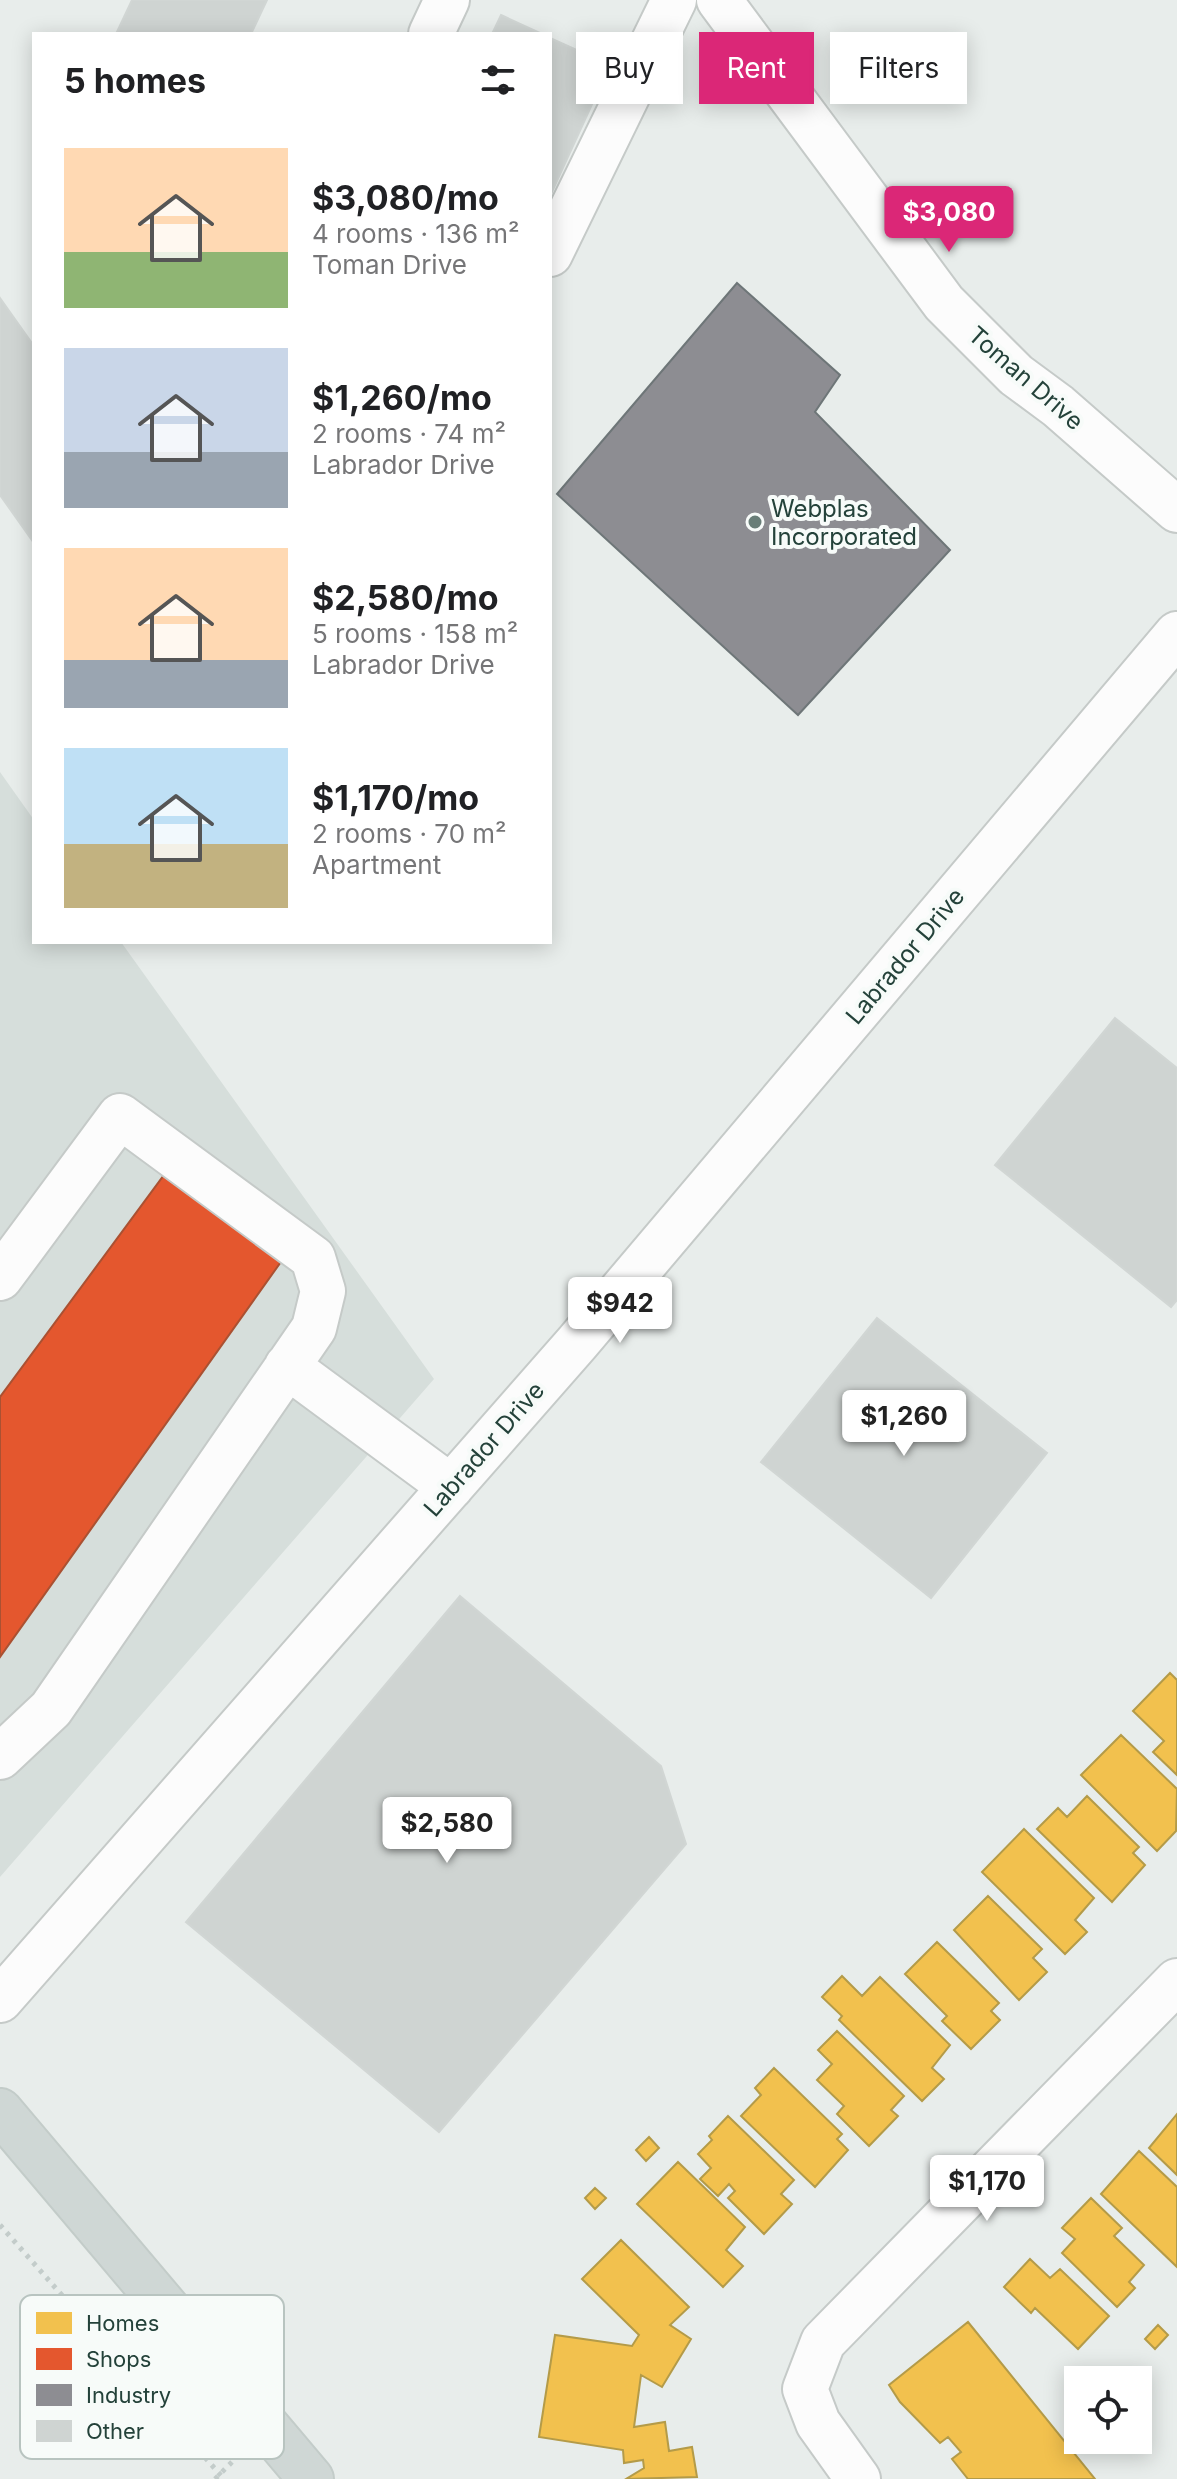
<!DOCTYPE html>
<meta charset="utf-8">
<style>
:root{--surface:#fff;--page:#f2f2f2;--text:#202124;--muted:#757577;--accent:#db2777}
body{margin:0;font-family:Inter,sans-serif;background:var(--page);color:var(--text);height:100vh;display:flex;flex-direction:column;font-size:30px;white-space:nowrap}
*{box-sizing:border-box;margin:0}
p{font-size:26px;color:var(--muted)}
.icon{flex:none;width:44px;height:44px;fill:none;stroke:currentColor;stroke-width:2;stroke-linecap:round;stroke-linejoin:round}
.map{position:relative;flex:1;overflow:hidden}
.side{position:absolute;left:32px;top:32px;width:520px;height:912px;display:flex;flex-direction:column;background:var(--surface);border-radius:0px;box-shadow:0 4px 20px #0003}
.side>*{flex:none}
.guide{position:absolute;left:576px;top:32px;width:480px;height:72px;display:flex;gap:16px}
.buttons{position:absolute;left:1064px;top:2366px;display:grid;gap:16px}
.buttons a{display:grid;place-items:center;width:88px;height:88px;border-radius:0px;background:var(--surface);box-shadow:0 4px 20px #0003;font-size:40px}
.price{position:absolute;translate:-50% -68px;padding:0 18px;border-radius:8px;background:#fff;color:#222;font-size:26px;line-height:52px;filter:drop-shadow(0 2px 4px #0008)}
.price::after{content:'';position:absolute;left:50%;top:48px;width:24px;height:18px;margin-left:-12px;background:inherit;clip-path:polygon(0 0,100% 0,50% 100%)}
.price.active{background:var(--accent);color:#fff}
ul{padding:0;list-style:none}
li{display:flex;align-items:center;gap:24px;height:200px;padding:0 32px}
li span{display:grid;place-items:center;flex:none;width:224px;height:160px;border-radius:0px;color:#555}
li>.icon{margin-inline-start:auto}
span .icon{width:96px;height:96px;fill:#fffc;stroke-width:1}
li b{font-size:34px}
h2{display:flex;justify-content:space-between;align-items:center;height:96px;padding:0 32px;font-size:34px}
.tag{padding:0 28px;border-radius:0px;background:var(--surface);box-shadow:0 4px 20px #0003;font-size:28px;line-height:72px}
.tag.active{background:var(--accent);color:#fff}
.map>svg:first-child{display:block}
</style>
<div class="map">
<svg width="1177" height="2479" viewBox="0 0 1177 2479">
<rect width="100%" height="100%" fill="#e8edeb"/>
<path fill="#d6dedb" d="M0 772 34 820V942H121L434 1379 0 1877Z"/>
<path fill="#f2c14e" stroke="#b49b48" stroke-width="2" d="M1170 1673 1177 1680V1775L1153 1752 1164 1741 1133 1711Z
M1121 1735 1177 1789 1176 1831 1157 1851 1081 1775Z
M1087 1796 1139 1847 1133 1853 1145 1865 1112 1902 1037 1829 1058 1808 1067 1817Z
M1024 1829 1094 1898 1075 1920 1087 1932 1065 1954 982 1872Z
M988 1896 1042 1949 1033 1958 1047 1972 1019 2000 954 1930Z
M937 1942 999 2003 991 2011 1000 2020 971 2049 942 2021 947 2016 905 1974Z
M842 1976 862 1996 880 1977 950 2045 932 2068 944 2079 922 2101 839 2020 842 2016 822 1997Z
M837 2031 904 2096 891 2110 898 2116 869 2146 837 2114 844 2106 817 2080 832 2064 818 2050Z
M774 2068 842 2134 837 2139 848 2150 815 2187 741 2116 761 2095 755 2088Z
M1177 2114V2175L1149 2148Z
M728 2116 794 2180 781 2194 792 2204 764 2234 728 2198 735 2191 729 2184 718 2196 700 2179 711 2168 698 2154 712 2140 709 2136Z
M649 2137 659 2148 646 2161 636 2150Z
M1139 2151 1177 2187V2267L1101 2194Z
M678 2162 745 2227 726 2250 743 2266 723 2287 637 2204Z
M595 2188 606 2198 595 2209 585 2198Z
M1091 2198 1122 2228 1114 2236 1144 2265 1129 2282 1135 2288 1117 2307 1062 2253 1075 2239 1062 2228Z
M621 2240 689 2307 670 2325 691 2339 662 2387 641 2375 634 2427 665 2422 669 2451 692 2447 697 2477 626 2479 644 2468 643 2460 624 2463 623 2450 539 2437 555 2335 632 2346 639 2335 582 2279Z
M1030 2259 1050 2278 1060 2269 1109 2316 1078 2349 1035 2308 1031 2313 1004 2287Z
M968 2322 1095 2479H968L952 2459 961 2452 948 2437 940 2443 900 2402 889 2385Z
M1158 2325 1168 2335 1155 2349 1145 2339Z"/>
<path fill="#e4572e" stroke="#aa5132" stroke-width="2" d="M164 1175 283 1259 0 1657V1397Z"/>
<path fill="#8d8d92" stroke="#6e7678" stroke-width="2" d="M737 283 840 375 815 412 950 550 798 715 557 494Z"/>
<path fill="#cfd4d2" stroke="#d1d6d4" stroke-width="2" d="M132 0H267L251 34H116Z
M501 15 542 34H492Z
M550 38 610 65 550 196Z
M0 298 34 346V543L0 495Z
M1115 1018 1177 1068V1300L1171 1307 995 1165Z
M877 1318 1047 1453 931 1598 761 1462Z
M460 1596 661 1766 686 1844 439 2132 186 1922Z"/>
<g fill="none" stroke-linecap="round" stroke-linejoin="round">
<defs>
<path id="minor" d="M719 0 944 303 1016 375 1058 406 1177 510
M431 34 447 0
M550 254 674 0
M0 1278 120 1116 313 1258 323 1291 314 1328 51 1709 0 1757
M287 1366 451 1487
M0 2000 577 1343 1177 634
M858 2479 818 2423 805 2389 823 2342 1177 1981"/>
<path id="major" d="M0 2111 311 2479"/>
</defs>
<use href="#minor" stroke="#c5cac8" stroke-width="48"/>
<use href="#major" stroke="#c3ccc9" stroke-width="48"/>
<path stroke="#c3ccca" stroke-width="5" stroke-dasharray="4 6" stroke-linecap="butt" d="M0 2225 224 2479
M215 2479 237 2457"/>
<use href="#minor" stroke="#fcfcfc" stroke-width="44"/>
<use href="#major" stroke="#cfd7d5" stroke-width="44"/>
</g>
<circle fill="#697e78" stroke="#f7fbf9" stroke-width="3" cx="755" cy="522" r="8"/>
<g text-anchor="middle" dominant-baseline="central" stroke-width="8" stroke-linejoin="round" paint-order="stroke">
<g font-size="24" fill="#24423a" stroke="#f7fbf9">
<text transform="translate(1026 378) rotate(41)">Toman Drive</text>
<text transform="translate(905 956) rotate(-50)">Labrador Drive</text>
<text transform="translate(484 1449) rotate(-49)">Labrador Drive</text>
</g>
<g font-size="24" fill="#24423a" stroke="#f7fbf9" text-anchor="start">
<text x="771" y="508">Webplas<tspan x="771" dy="28">Incorporated</tspan></text>
</g>
</g>
<rect x="20" y="2295" width="264" height="164" rx="12" fill="#f7fbf9" stroke="#b8c4c0" stroke-width="2"/>
<rect x="36" y="2312" width="36" height="22" fill="#f2c14e"/>
<rect x="36" y="2348" width="36" height="22" fill="#e4572e"/>
<rect x="36" y="2384" width="36" height="22" fill="#8d8d92"/>
<rect x="36" y="2420" width="36" height="22" fill="#cfd4d2"/>
<g font-size="22" fill="#24423a">
<text x="86" y="2331">Homes</text>
<text x="86" y="2367">Shops</text>
<text x="86" y="2403">Industry</text>
<text x="86" y="2439">Other</text>
</g>
</svg>
<div class="buttons">
<a><svg class="icon" aria-label="locate" viewBox="0 0 24 24"><circle cx="12" cy="12" r="6"/><path d="M12 2v4M12 18v4M2 12h4M18 12h4"/></svg></a>
</div>
<b class="price active" style="left:949px;top:254px">$3,080</b>
<b class="price" style="left:620px;top:1345px">$942</b>
<b class="price" style="left:904px;top:1458px">$1,260</b>
<b class="price" style="left:447px;top:1865px">$2,580</b>
<b class="price" style="left:987px;top:2223px">$1,170</b>
<div class="guide">
<a class="tag">Buy</a>
<a class="tag active">Rent</a>
<a class="tag">Filters</a>
</div>
<section class="side">
<h2>5 homes<svg class="icon" aria-label="filters" viewBox="0 0 24 24"><path d="M4 7h16M4 17h16"/><circle cx="9" cy="7" r="2"/><circle cx="15" cy="17" r="2"/></svg></h2>
<ul>
<li><span style="background:linear-gradient(#ffd9b3 65%,#8fb573 0)"><svg class="icon" aria-label="home" viewBox="0 0 24 24"><path d="M3 11l9-7 9 7M6 9v11h12V9"/></svg></span><div><b>$3,080/mo</b><p>4 rooms · 136 m²</p><p>Toman Drive</p></div></li>
<li><span style="background:linear-gradient(#c9d6e8 65%,#9aa5b1 0)"><svg class="icon" aria-label="home" viewBox="0 0 24 24"><path d="M3 11l9-7 9 7M6 9v11h12V9"/></svg></span><div><b>$1,260/mo</b><p>2 rooms · 74 m²</p><p>Labrador Drive</p></div></li>
<li><span style="background:linear-gradient(#ffd9b3 70%,#9aa5b1 0)"><svg class="icon" aria-label="home" viewBox="0 0 24 24"><path d="M3 11l9-7 9 7M6 9v11h12V9"/></svg></span><div><b>$2,580/mo</b><p>5 rooms · 158 m²</p><p>Labrador Drive</p></div></li>
<li><span style="background:linear-gradient(#bfe0f5 60%,#c2b280 0)"><svg class="icon" aria-label="home" viewBox="0 0 24 24"><path d="M3 11l9-7 9 7M6 9v11h12V9"/></svg></span><div><b>$1,170/mo</b><p>2 rooms · 70 m²</p><p>Apartment</p></div></li>
</ul>
</section>
</div>
